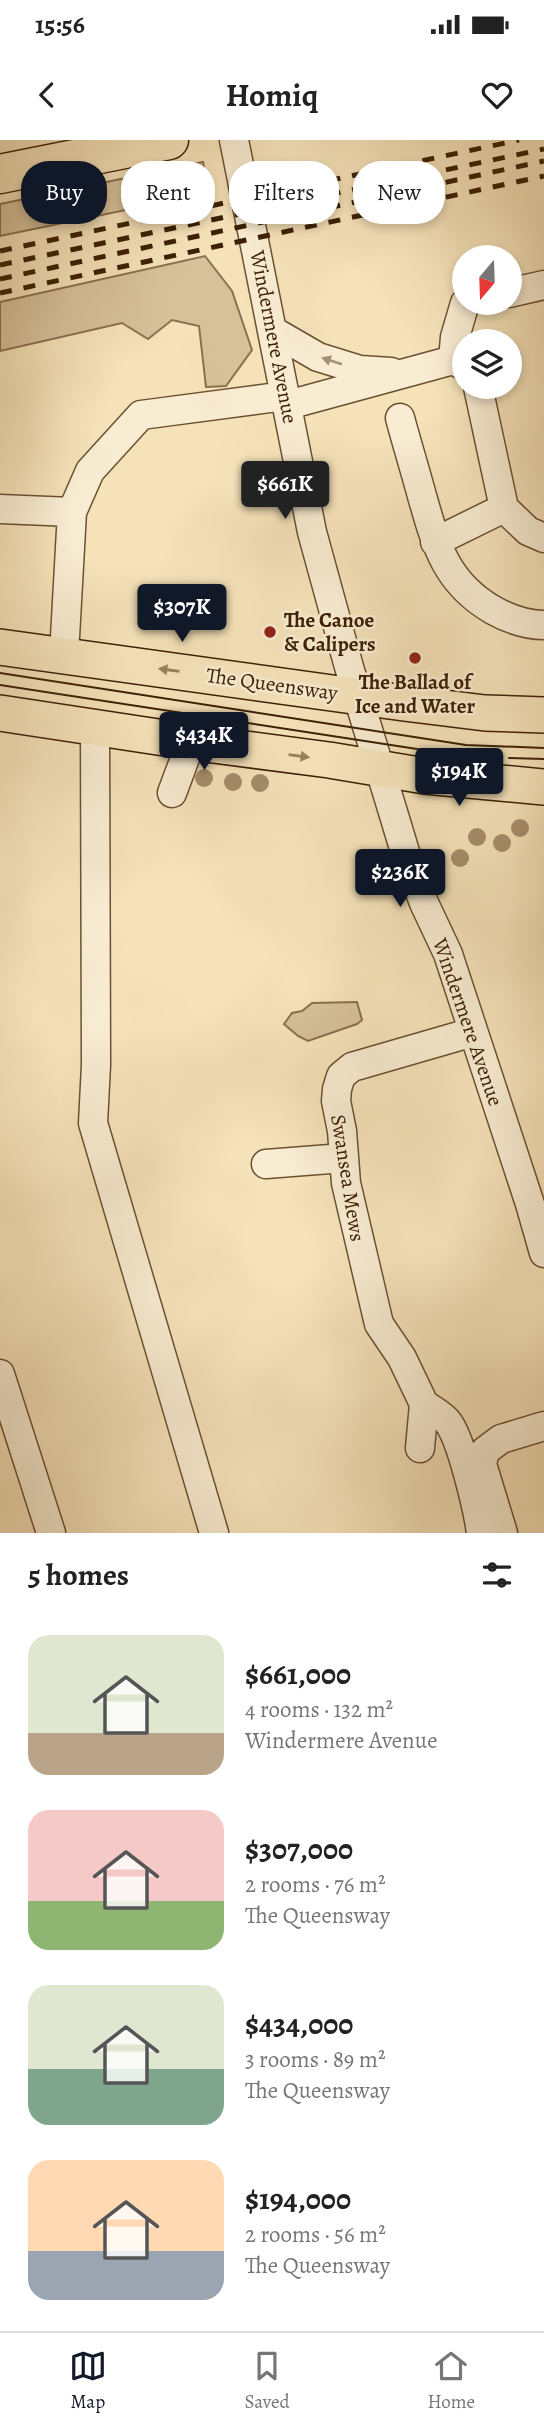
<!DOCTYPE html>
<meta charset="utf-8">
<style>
:root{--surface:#fff;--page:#f2f2f2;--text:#222;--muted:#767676;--line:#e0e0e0;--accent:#111827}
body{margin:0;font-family:Alegreya,serif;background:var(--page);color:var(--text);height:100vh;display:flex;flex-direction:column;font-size:26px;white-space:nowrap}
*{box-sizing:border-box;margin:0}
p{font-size:23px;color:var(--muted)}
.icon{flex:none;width:38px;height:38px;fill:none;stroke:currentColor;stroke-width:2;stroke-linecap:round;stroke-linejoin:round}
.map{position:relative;height:1393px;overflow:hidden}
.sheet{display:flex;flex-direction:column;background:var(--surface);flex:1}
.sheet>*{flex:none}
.guide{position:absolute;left:21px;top:21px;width:502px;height:63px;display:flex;gap:14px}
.needle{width:46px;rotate:199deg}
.controls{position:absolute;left:452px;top:105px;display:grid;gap:14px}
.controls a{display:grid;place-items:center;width:70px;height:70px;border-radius:50%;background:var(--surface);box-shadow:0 4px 10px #0003;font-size:35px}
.price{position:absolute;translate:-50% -60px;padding:0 16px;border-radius:7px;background:var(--accent);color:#fff;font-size:23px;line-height:46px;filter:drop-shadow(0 2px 4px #0008)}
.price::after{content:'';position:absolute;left:50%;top:42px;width:21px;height:16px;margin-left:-10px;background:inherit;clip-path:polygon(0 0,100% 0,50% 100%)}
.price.on{background:#222;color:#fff}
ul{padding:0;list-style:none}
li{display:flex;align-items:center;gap:21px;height:175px;padding:0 28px}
li span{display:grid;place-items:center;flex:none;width:196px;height:140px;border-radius:21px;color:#555}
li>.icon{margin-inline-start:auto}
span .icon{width:84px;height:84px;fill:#fffc;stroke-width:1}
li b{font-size:30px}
h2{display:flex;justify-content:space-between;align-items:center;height:84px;padding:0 28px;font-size:30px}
.chip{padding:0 24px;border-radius:28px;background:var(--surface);box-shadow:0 4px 10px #0003;font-size:24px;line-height:63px}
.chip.on{background:var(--accent);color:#fff}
.status{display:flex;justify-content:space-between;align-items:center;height:49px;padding:0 35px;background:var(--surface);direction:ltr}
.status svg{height:19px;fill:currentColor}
header{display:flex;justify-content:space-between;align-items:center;height:91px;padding:0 28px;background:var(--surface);font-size:32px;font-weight:700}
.menu{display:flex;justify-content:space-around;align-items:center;height:98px;border-top:2px solid var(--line);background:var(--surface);font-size:19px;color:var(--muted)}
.menu a{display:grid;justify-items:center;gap:4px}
.menu .on{color:var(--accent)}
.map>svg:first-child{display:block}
</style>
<div class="status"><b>15:56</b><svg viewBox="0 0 49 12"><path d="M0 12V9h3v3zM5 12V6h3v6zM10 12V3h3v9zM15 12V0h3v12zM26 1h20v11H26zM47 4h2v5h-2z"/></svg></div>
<header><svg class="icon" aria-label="back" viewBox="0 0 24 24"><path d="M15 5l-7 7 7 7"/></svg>Homiq<svg class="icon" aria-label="heart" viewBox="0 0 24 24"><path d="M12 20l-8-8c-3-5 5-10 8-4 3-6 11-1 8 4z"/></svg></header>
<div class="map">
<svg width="544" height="1393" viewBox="0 0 544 1393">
<rect width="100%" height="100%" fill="#f5e2b9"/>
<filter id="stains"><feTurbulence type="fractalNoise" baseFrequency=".00286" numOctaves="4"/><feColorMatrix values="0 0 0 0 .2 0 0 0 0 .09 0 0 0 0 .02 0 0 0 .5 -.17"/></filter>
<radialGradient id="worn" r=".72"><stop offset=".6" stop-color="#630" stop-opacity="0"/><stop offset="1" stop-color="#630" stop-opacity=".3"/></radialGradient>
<path fill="#d6c19a" stroke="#8a704f" stroke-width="2" d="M203 22 208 53 0 96V64Z
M205 116 232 151 252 210 226 246 206 247 199 186 172 180 148 199 122 183 0 211V162Z
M357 862 362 880 357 884 308 901 298 896 284 884 292 873 302 871 312 863Z"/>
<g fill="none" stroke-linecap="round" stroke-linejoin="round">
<defs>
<path id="minor" d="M234 0 312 392 349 527 406 715 424 763 448 814 530 1064 544 1113
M509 153 544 145
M273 191 318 217 360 230 391 232
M453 220 455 197 465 163
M478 247 504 368
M288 265 453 220 464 226
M400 278C407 304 415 330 422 356 436 405 446 443 493 470 509 479 526 485 544 485
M0 369 72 372
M435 402 504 368 528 391 544 398
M64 515 72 372 90 331 141 275 285 256
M95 587 96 925 93 983 214 1393
M172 653 191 602
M266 1024 343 1018
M0 1234 51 1393
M424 1264C431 1269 441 1274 447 1281 461 1297 478 1370 481 1393
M420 1308 424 1264 402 1218 379 1184 346 1043 342 991 336 961 337 949 341 936 352 927 473 892
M503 1393 482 1324 485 1311 501 1299 544 1286"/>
<path id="major" d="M0 507 404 563 485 573 544 575
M0 573 191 602 329 620 425 636 544 647"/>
<path id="highway" d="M0 34 169 0"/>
</defs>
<use href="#minor" stroke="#6b5031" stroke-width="31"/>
<use href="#major" stroke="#3d2004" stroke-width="38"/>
<use href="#highway" stroke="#3d2004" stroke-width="41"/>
<use href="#minor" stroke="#f8ecd2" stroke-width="28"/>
<use href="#major" stroke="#f5e2b9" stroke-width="35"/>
<use href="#highway" stroke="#f5e2b9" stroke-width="38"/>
<path stroke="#3d2004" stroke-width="2" d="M0 533 466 605 544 608
M0 545 417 609 481 616
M509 618 544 619"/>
<path stroke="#3d2004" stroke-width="5" stroke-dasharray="12 12" stroke-linecap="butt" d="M0 111 519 0
M0 125 544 9
M0 139 544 21
M0 153 544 36"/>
</g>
<g fill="#a58d6a">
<circle cx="204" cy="638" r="9"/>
<circle cx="233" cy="642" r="9"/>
<circle cx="260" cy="643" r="9"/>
<circle cx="520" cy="688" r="9"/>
<circle cx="477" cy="697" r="9"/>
<circle cx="502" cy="703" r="9"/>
<circle cx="460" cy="718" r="9"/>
</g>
<defs><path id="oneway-solid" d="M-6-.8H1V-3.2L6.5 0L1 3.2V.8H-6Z" transform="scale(1.75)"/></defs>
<use fill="#a49075" href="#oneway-solid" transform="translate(332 221) rotate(-162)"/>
<g fill="#99815e">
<use href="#oneway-solid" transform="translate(169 530) rotate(-172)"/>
<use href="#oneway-solid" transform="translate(299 616) rotate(8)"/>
</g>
<g fill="#8f2418" stroke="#f8ecd2" stroke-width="2.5">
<circle cx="270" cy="492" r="7"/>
<circle cx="415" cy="518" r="7"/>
</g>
<g text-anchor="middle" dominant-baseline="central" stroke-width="5" stroke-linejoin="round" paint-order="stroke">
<g font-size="21" fill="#3d2004" stroke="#f8ecd2">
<text transform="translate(274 197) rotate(79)">Windermere Avenue</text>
<text transform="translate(272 544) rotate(8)">The Queensway</text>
<text transform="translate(468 882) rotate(71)">Windermere Avenue</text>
<text transform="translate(348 1038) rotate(81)">Swansea Mews</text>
</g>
<g font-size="21" font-weight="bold" fill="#3d2004" stroke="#f8ecd2" text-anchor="start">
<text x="284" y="480">The Canoe<tspan x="284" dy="24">&amp; Calipers</tspan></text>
<text x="415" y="542" text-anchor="middle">The Ballad of<tspan x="415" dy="24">Ice and Water</tspan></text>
</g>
</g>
<rect width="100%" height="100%" filter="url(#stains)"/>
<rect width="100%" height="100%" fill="url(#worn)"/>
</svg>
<div class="controls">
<a><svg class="needle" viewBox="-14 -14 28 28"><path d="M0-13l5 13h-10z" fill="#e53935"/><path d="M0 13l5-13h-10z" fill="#767676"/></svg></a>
<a><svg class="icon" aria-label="layers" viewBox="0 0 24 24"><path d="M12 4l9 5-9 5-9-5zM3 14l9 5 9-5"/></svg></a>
</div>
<b class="price on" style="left:285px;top:381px">$661K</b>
<b class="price" style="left:182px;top:504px">$307K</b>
<b class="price" style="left:204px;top:632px">$434K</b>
<b class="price" style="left:459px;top:668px">$194K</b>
<b class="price" style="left:400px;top:769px">$236K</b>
<div class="guide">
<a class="chip on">Buy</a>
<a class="chip">Rent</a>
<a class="chip">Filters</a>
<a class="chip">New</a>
</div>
</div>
<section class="sheet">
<h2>5 homes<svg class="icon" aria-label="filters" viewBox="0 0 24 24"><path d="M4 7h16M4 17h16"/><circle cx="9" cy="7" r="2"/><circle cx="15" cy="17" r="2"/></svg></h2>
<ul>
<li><span style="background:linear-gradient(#dfe7d0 70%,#b9a48a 0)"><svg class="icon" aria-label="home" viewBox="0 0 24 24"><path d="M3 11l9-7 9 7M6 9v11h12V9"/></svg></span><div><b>$661,000</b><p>4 rooms · 132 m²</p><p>Windermere Avenue</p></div></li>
<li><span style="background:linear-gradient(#f6c9c9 65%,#8fb573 0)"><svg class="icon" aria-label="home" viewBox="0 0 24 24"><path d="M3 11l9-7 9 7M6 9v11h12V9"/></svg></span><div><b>$307,000</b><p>2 rooms · 76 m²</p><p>The Queensway</p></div></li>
<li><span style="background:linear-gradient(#dfe7d0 60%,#7fa58c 0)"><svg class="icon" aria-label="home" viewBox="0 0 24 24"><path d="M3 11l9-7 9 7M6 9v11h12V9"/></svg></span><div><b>$434,000</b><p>3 rooms · 89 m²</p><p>The Queensway</p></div></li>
<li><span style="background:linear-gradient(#ffd9b3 65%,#9aa5b1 0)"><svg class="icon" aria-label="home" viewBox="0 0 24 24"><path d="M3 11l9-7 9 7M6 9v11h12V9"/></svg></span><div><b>$194,000</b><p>2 rooms · 56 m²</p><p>The Queensway</p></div></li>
</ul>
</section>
<nav class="menu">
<a class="on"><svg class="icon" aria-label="map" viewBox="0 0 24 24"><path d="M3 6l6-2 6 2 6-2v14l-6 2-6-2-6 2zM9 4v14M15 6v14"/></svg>Map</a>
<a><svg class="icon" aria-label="saved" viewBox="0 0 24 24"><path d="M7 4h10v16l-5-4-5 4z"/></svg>Saved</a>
<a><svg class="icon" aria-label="home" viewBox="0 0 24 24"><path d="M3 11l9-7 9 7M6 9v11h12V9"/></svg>Home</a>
</nav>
